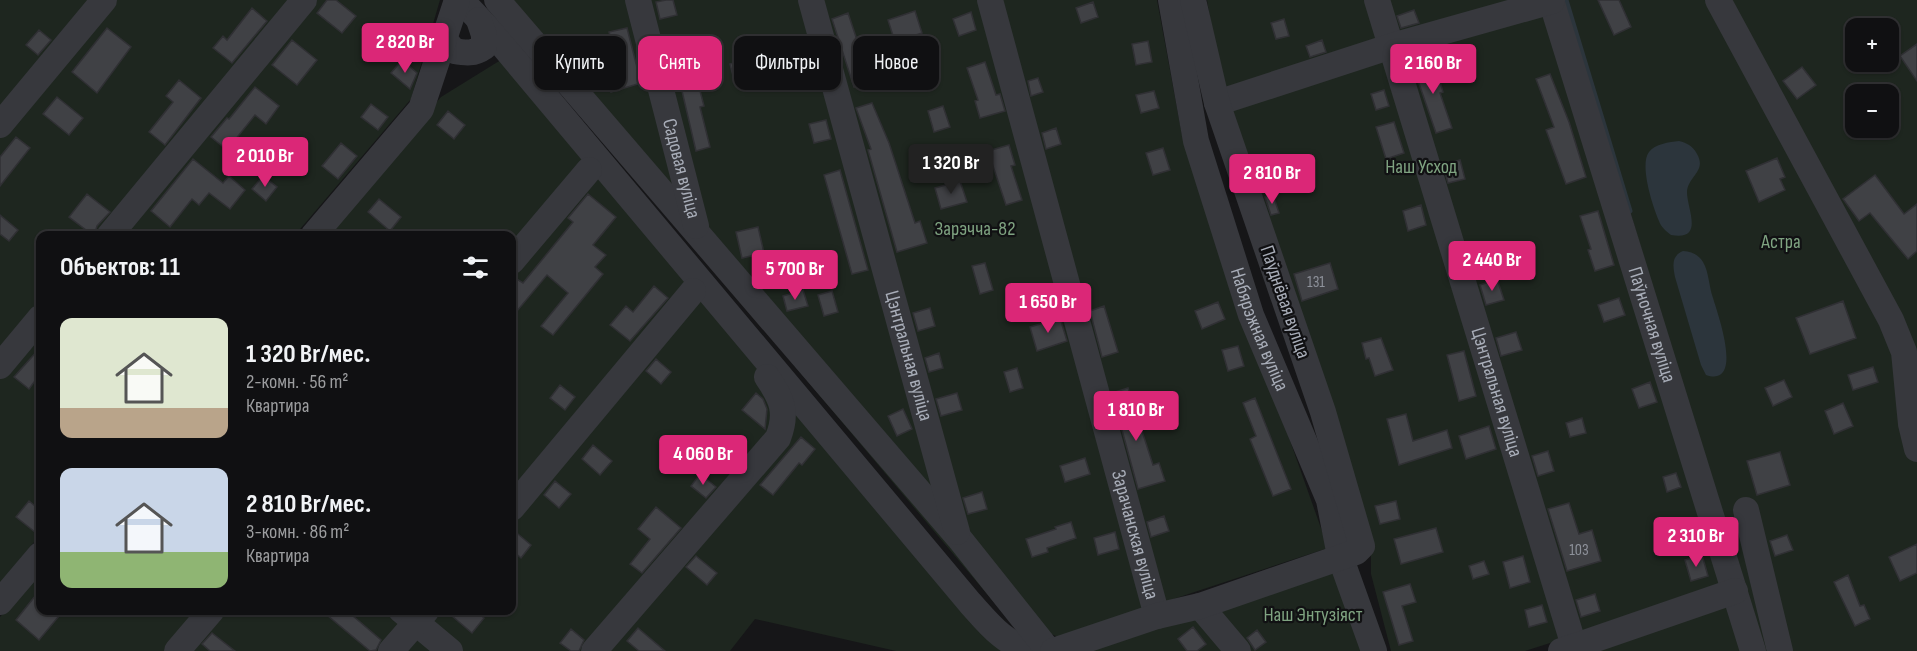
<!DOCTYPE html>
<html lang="ru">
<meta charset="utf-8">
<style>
:root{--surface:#101012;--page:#19191b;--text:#f1f3f6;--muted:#9c9d9f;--line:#303032;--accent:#db2777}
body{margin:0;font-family:"Sofia Sans Condensed",sans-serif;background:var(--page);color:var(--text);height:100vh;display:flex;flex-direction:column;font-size:22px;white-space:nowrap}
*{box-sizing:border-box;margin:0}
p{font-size:20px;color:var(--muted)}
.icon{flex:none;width:33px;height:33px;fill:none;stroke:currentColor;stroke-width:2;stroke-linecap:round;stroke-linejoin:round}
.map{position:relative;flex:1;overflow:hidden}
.panel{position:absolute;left:36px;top:231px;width:480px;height:384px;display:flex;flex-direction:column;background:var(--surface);border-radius:12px;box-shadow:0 2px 4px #0004,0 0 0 2px var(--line)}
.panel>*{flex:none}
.banner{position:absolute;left:534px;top:36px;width:570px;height:54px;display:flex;gap:12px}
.buttons{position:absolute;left:1845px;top:18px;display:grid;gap:12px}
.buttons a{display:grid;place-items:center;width:54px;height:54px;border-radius:12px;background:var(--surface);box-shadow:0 2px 4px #0004,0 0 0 2px var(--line);font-size:30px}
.price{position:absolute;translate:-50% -51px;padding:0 14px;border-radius:6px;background:var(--accent);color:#fff;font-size:20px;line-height:39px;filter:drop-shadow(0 2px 3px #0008)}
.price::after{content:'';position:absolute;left:50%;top:36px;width:18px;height:14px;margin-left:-9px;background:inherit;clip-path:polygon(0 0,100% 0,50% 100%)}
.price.selected{background:#222;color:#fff}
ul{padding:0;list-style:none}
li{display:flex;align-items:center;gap:18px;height:150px;padding:0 24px}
li span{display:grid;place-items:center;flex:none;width:168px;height:120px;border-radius:12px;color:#555}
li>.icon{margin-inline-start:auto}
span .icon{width:72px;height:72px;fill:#fffc;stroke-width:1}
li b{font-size:26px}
h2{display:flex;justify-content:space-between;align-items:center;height:72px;padding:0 24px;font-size:26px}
.tag{padding:0 21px;border-radius:12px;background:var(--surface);box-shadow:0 2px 4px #0004,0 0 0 2px var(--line);font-size:21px;line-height:54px}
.tag.selected{background:var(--accent);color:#fff}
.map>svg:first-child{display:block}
</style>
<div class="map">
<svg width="1917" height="651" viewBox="0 0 1917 651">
<rect width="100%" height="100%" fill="#161618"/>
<path fill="#1e261f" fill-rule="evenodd" d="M0 0H440L411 99 295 235 40 236V535L0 583Z
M486 0H1157L1182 135 1328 548 1058 637 1003 613Z
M1207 0H1544L1725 587 1525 651H1391L1371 574V539L1223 99Z
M1567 0H1917V651H1761ZM1856 28H1888V62H1856ZM1856 94H1888V128H1856Z
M504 58 1007 651H896L755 619 730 651H0V617L40 569V610H512V236L323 235 441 97Z
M1336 568 1366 651H1087Z
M1731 602 1748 651H1582Z"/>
<path fill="#2c353c" d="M1679 141C1687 143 1693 146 1697 154 1707 171 1688 176 1687 192 1687 209 1705 241 1671 235 1666 231 1661 227 1659 221 1653 207 1639 165 1649 152 1655 144 1669 142 1679 141Z
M1683 251C1692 252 1698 254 1703 262 1709 272 1709 287 1713 298 1717 312 1745 388 1706 375L1701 365 1675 277C1673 266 1671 256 1683 251Z"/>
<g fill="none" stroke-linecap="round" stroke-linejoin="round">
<path stroke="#2c353c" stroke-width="5" d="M1566 0 1630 211"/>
</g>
<path fill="#404145" stroke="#303034" stroke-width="1.5" d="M327 0H336L356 16 342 33 317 13Z
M666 0H673L677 15 660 19 656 2Z
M1598 0H1619L1631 27 1614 35Z
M1093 2 1098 17 1081 23 1076 8Z
M252 8 267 21 232 63 213 48 223 36 227 40Z
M1414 10 1419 23 1401 28 1397 16Z
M915 11 922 33 895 42 888 20Z
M971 12 976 30 959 36 953 19Z
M848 13 862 55 877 50 886 76 854 87 832 19Z
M1284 19 1289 36 1276 39 1271 23Z
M107 28 131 47 97 93 72 72Z
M627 28 641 83 611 92 606 74 620 70 609 32Z
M39 30 51 40 38 55 26 45Z
M292 40 317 60 297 85 272 65Z
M1322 40 1326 52 1310 57 1306 46Z
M1148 41 1152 62 1136 65 1132 44Z
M1917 44V81L1900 56Z
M750 59 755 79 735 84 730 64Z
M402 60 417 73 410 89 391 73Z
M1434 61 1443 92 1440 93 1452 128 1436 133 1413 66Z
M985 62 996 95 1000 94 1005 111 980 118 975 101 978 100 967 68Z
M1802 67 1816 85 1797 99 1783 81Z
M813 68 817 84 796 88 793 72Z
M1550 74 1569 122 1586 177 1566 184 1546 130 1554 127 1536 79Z
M1038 78 1043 92 1031 96 1028 81Z
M179 80 201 98 165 145 149 132 173 102 166 96Z
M255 87 279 106 266 124 255 115 227 150 211 137 227 118 229 119Z
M699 87 704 106 700 107 710 147 696 151 682 91Z
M1384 90 1389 106 1376 110 1371 94Z
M1154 91 1159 108 1141 113 1136 95Z
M57 97 83 118 69 135 43 114Z
M872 103 889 143 915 223 920 221 927 243 897 252 868 150 871 149 856 108Z
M371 104 388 117 378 130 361 117Z
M943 106 950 127 934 132 928 111Z
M448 111 465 125 454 139 437 125Z
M826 120 831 139 814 143 809 124Z
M1394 122 1404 153 1386 159 1376 127Z
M1056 128 1061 144 1046 149 1042 133Z
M16 137 30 148 0 186V157Z
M341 143 357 156 338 179 322 166Z
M1009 145 1015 165 1011 166 1022 200 1006 205 988 151Z
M1163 148 1170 170 1153 175 1146 153Z
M1777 158 1785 177 1780 179 1785 190 1759 202 1746 171Z
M193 159 223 183 229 176 245 190 230 209 209 193 199 205 192 199 170 227 151 211Z
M1460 160 1465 179 1448 183 1443 165Z
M840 170 868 270 852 274 824 175Z
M1875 175 1904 214 1917 204V251L1908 259 1870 213 1859 221 1843 199Z
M263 176 277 187 266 201 252 189Z
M960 181 967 202 941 209 935 188Z
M87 194 110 212 97 226 94 236 69 217Z
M588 194 616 217 593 245 606 255 595 267 603 274 553 335 541 326 568 293 547 275 512 317V276L523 283 573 222 568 218Z
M1273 195 1279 213 1271 215 1265 197Z
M379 199 401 217 390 231 368 212Z
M1421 205 1426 225 1408 231 1403 211Z
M1598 211 1614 265 1595 271 1588 250 1591 249 1580 216Z
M0 215 18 230 9 241 0 234Z
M758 227 764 253 742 258 736 232Z
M985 263 993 290 980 294 972 266Z
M1330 263 1338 289 1302 301 1294 274Z
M1497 279 1504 300 1486 305 1480 285Z
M654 286 668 298 630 341 610 325 626 306 633 312Z
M803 290 808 306 787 311 783 296Z
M832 291 838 312 824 316 818 295Z
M1619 298 1625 315 1604 322 1598 305Z
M1843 301 1856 338 1810 354 1796 318Z
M1218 302 1225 319 1202 329 1195 311Z
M1104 306 1118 352 1102 357 1090 311Z
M930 308 935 326 918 331 913 313Z
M1060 318 1067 341 1037 351 1030 327Z
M1516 332 1522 350 1501 356 1496 338Z
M1381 338 1393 370 1375 376 1369 358 1366 359 1362 343Z
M1238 346 1244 366 1228 371 1222 350Z
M40 348V374L29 389 14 377Z
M1464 351 1476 396 1459 401 1447 355Z
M939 353 943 368 929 372 925 358Z
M656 359 671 372 661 384 646 371Z
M1873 367 1878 382 1853 390 1848 375Z
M1017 368 1023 388 1010 392 1004 372Z
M1784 380 1792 397 1773 406 1765 388Z
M1650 382 1657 402 1639 408 1632 389Z
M560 385 575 397 565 410 550 398Z
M1128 388 1153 465 1159 463 1165 481 1138 489 1112 393Z
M756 393 763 399 767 409 765 429 742 410Z
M957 393 962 410 941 416 936 399Z
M1255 398 1291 489 1273 496 1250 439 1256 436 1243 403Z
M1843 403 1853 426 1834 434 1825 411Z
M903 409 912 429 897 436 888 416Z
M1406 414 1413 441 1447 430 1452 448 1399 465 1387 419Z
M1582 418 1586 433 1570 437 1566 423Z
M1489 426 1496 449 1466 459 1459 436Z
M801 437 815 449 802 465 799 463 773 495 760 485Z
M593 445 612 461 600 475 582 459Z
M1548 451 1554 471 1538 476 1532 456Z
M1780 452 1790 485 1757 495 1747 461Z
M1085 458 1090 474 1065 482 1060 466Z
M1676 473 1681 487 1667 492 1663 477Z
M700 474 716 487 706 498 691 486Z
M555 481 571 494 559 508 544 495Z
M982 492 987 509 968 514 963 498Z
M29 501 40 510V536L16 517Z
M1396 501 1400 519 1380 524 1375 506Z
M1569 503 1579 534 1592 530 1601 561 1567 571 1548 509Z
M656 507 681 528 642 573 630 564 650 539 638 529Z
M1164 516 1169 531 1151 537 1147 522Z
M1071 522 1076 538 1047 548 1048 552 1032 557 1026 539 1056 529 1055 527Z
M1436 528 1443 552 1401 564 1394 539Z
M512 529 531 545 521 558 512 550Z
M1115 532 1119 549 1098 555 1094 538Z
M1787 535 1793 550 1775 556 1770 541Z
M1917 544V573L1900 581 1889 557Z
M1702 555 1708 576 1691 581 1685 560Z
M696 556 717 573 707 585 686 567Z
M1523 556 1530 582 1510 588 1503 562Z
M1484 561 1489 574 1473 579 1469 566Z
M1848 575 1860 606 1864 605 1870 619 1855 626 1834 582Z
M1410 584 1416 602 1402 606 1413 641 1399 645 1383 592Z
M40 590V610H64L39 640 16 620Z
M1595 594 1600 611 1581 617 1576 600Z
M1542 605 1547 622 1529 627 1525 610Z
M321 610H346L381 640 376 650 370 651Z
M445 610H475L484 618 472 633Z
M1193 627 1206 644 1197 651H1187L1178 639Z
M638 628 665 651H639L627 641Z
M571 629 584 640 579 651H571L560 643Z
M1257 630 1266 642 1255 650 1247 638Z
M212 633 235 651H210L202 644Z"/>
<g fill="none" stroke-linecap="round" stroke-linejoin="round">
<g stroke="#37383d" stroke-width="26">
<path d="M461 0 494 35 970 603C988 623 1004 644 1032 651"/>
<path d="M497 0 959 538 1049 651"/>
<path id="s1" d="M638 0 696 226"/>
<path id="s2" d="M811 0 957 532"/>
<path id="s3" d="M990 0 1157 616"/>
<path id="s4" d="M1171 0 1196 141 1251 315 1329 500 1340 556 1374 651"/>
<path id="s5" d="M1377 0 1574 646"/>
<path id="s6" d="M1551 0 1753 651"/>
<path d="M1718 0 1891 320 1904 352 1911 424 1917 449"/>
<path d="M444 39 454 51C466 53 474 54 484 47V35L479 20"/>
<path d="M1217 103 1392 46 1552 1"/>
<path d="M0 125 104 0"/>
<path d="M109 236 304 0"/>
<path d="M313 236 421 109 457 0"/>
<path d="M512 261 589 170"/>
<path d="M0 366 40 318"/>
<path d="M512 508 693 291"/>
<path d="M1746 510 1780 651"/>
<path d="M0 602 40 555"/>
<path d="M1200 606 1238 651"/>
<path d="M401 610 450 651"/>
<path d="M177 651 212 610"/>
<path d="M391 651 426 611"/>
<path d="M594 651 778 438C788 412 782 399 767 377"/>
<path d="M1053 651 1157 616 1200 606 1356 552 1362 546 1323 412 1217 103 1193 0"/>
<path d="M1561 651 1735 591"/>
</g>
</g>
<g text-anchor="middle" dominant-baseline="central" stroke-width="4.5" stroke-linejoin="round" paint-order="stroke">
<g font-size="16" fill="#8e929b">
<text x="1316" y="282">131</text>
<text x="1579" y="550">103</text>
</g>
<g font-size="20" fill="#7fa381" stroke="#111113">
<text x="1421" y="167">Наш Усход</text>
<text x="975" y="229">Зарэчча-82</text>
<text x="1781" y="242">Астра</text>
<text x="1313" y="615">Наш Энтузіяст</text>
</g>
<g font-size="20" fill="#a8adb8" stroke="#111113">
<text stroke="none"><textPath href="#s1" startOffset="174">Садовая вуліца</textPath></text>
<text transform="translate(1285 302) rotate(71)">Паўднёвая вуліца</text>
<text stroke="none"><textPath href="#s6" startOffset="340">Паўночная вуліца</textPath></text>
<text stroke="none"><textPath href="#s4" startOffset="342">Набярэжная вуліца</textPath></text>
<text stroke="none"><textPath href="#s2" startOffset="369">Цэнтральная вуліца</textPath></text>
<text stroke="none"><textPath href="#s5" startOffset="410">Цэнтральная вуліца</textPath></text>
<text stroke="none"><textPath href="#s3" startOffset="554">Зарачанская вуліца</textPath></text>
</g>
</g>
</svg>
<div class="buttons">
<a>+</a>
<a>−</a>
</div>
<b class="price" style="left:405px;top:74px">2 820 Br</b>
<b class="price" style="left:1433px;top:95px">2 160 Br</b>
<b class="price" style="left:265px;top:188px">2 010 Br</b>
<b class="price selected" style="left:951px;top:195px">1 320 Br</b>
<b class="price" style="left:1272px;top:205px">2 810 Br</b>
<b class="price" style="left:1492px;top:292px">2 440 Br</b>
<b class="price" style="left:795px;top:301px">5 700 Br</b>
<b class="price" style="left:1048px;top:334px">1 650 Br</b>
<b class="price" style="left:1136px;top:442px">1 810 Br</b>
<b class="price" style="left:703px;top:486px">4 060 Br</b>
<b class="price" style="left:1696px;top:568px">2 310 Br</b>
<div class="banner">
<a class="tag">Купить</a>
<a class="tag selected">Снять</a>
<a class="tag">Фильтры</a>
<a class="tag">Новое</a>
</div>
<section class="panel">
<h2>Объектов: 11<svg class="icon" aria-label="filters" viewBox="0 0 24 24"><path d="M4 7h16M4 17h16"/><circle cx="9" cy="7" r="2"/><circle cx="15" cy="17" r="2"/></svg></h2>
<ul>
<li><span style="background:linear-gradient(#dfe7d0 75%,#b9a48a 0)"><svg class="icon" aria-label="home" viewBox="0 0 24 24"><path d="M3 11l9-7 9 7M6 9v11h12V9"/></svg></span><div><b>1 320 Br/мес.</b><p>2-комн. · 56 m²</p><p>Квартира</p></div></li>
<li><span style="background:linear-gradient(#c9d6e8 70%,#8fb573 0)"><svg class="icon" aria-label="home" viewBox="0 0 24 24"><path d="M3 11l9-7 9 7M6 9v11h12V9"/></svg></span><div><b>2 810 Br/мес.</b><p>3-комн. · 86 m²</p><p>Квартира</p></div></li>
</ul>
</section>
</div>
